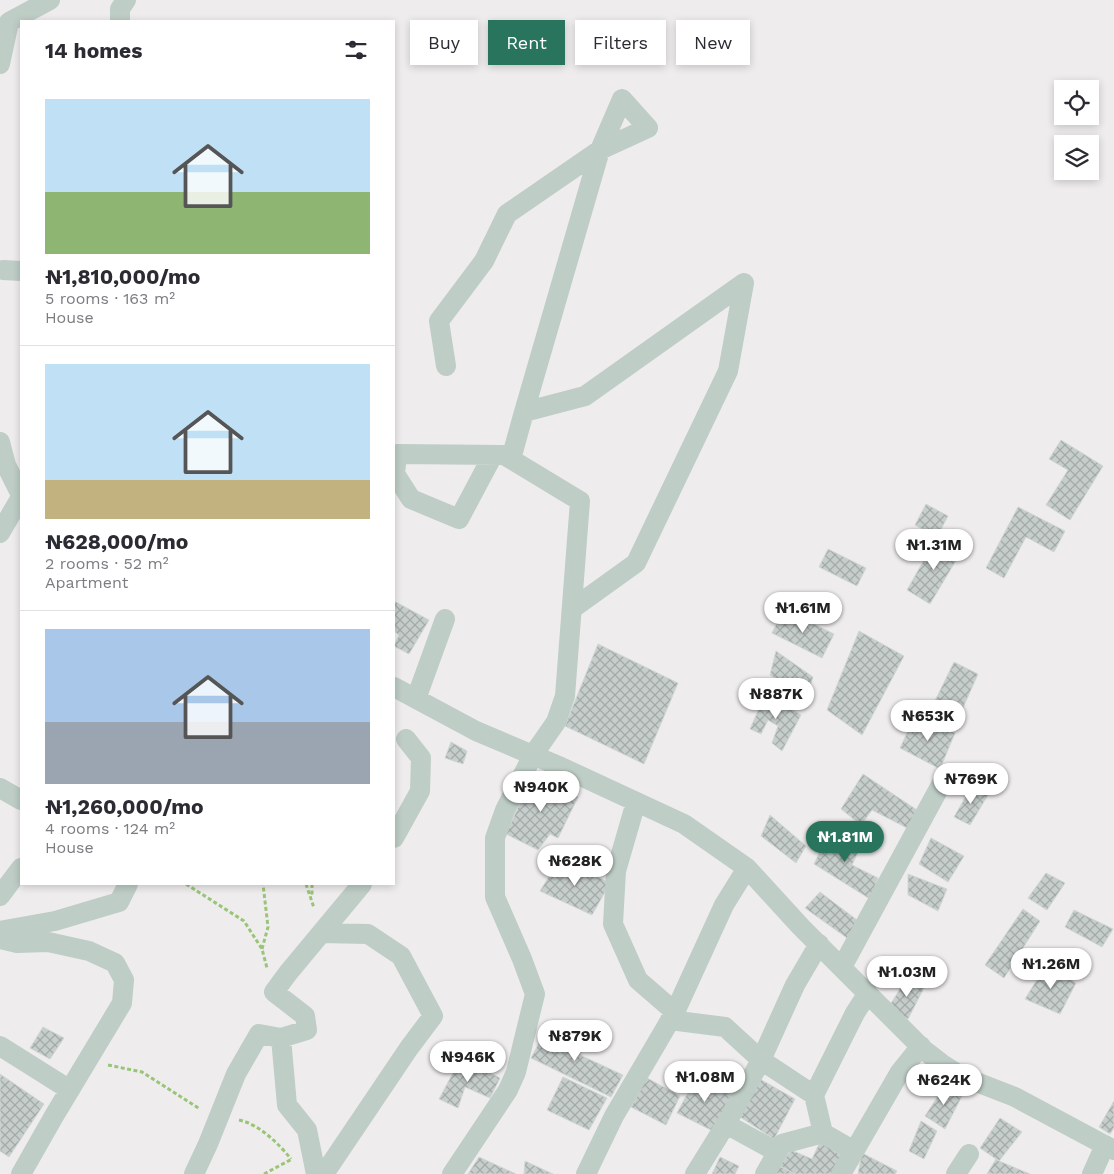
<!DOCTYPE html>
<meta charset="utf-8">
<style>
:root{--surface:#fff;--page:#f2f2f3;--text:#2b2b33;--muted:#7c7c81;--line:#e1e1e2;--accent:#29745c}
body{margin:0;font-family:"Work Sans",sans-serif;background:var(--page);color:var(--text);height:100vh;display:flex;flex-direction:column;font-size:19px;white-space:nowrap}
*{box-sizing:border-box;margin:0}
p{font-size:16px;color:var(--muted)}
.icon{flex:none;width:28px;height:28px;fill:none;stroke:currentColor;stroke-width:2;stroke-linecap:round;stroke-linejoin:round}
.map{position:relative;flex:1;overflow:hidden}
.side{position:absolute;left:20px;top:20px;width:375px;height:865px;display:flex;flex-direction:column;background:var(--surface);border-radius:0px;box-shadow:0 2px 8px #0003}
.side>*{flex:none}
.top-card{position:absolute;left:410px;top:20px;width:475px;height:45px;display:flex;gap:10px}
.buttons{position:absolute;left:1054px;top:80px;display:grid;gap:10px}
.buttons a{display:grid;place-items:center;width:45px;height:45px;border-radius:0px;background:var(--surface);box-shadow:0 2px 8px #0003;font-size:25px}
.price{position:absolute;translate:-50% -42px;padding:0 11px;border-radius:18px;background:#fff;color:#222;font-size:16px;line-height:32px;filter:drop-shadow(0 1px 2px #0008)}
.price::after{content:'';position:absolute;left:50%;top:30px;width:15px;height:11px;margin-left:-8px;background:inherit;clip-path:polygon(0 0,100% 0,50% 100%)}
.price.active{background:var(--accent);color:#fff}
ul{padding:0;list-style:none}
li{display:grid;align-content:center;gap:10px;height:265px;padding:0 25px}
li+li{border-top:1px solid var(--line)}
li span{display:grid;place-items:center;height:155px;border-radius:0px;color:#555}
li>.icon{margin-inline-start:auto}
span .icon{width:90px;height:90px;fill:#fffc;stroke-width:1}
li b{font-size:21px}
h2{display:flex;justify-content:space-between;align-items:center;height:60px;padding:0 25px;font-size:21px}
.tag{padding:0 18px;border-radius:0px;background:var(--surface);box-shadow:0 2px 8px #0003;font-size:18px;line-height:45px}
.tag.active{background:var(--accent);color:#fff}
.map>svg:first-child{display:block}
</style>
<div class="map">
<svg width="1114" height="1174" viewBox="0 0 1114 1174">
<defs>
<pattern id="building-cross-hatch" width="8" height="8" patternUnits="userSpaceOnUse" patternTransform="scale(1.25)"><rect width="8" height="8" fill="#c6cecc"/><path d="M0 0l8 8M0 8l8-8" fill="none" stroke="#a3aaa8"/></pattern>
</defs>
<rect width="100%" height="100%" fill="#efecee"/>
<path fill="url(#building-cross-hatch)" stroke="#d0d7d6" d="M1061 440 1103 466 1070 520 1046 505 1068 470 1049 459Z
M926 504 948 516 937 537 915 525Z
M1018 507 1065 531 1054 552 1026 537 1004 578 986 568Z
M937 537 961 552 930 604 907 590Z
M828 549 866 568 857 586 819 567Z
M394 601 429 620 409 654 394 646 399 635 394 631Z
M784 609 834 634 822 658 772 633Z
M859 631 904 656 862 735 827 710Z
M598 644 678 683 644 764 565 726Z
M776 651 813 677 807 696 770 675Z
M954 662 978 674 958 719 932 707Z
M766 693 801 715 782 751 772 743 778 726 768 720 761 734 750 729Z
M915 716 955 733 940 769 900 748Z
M451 742 467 751 463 764 445 758Z
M533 774 578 797 558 838 550 834 538 850 506 834Z
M863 774 920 812 909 829 872 810 861 825 841 809Z
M973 784 988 795 970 825 954 817Z
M770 815 806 846 796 863 761 836Z
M832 827 860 848 852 865 878 878 870 899 814 864Z
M931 838 964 856 948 882 919 864Z
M560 859 610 883 592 915 540 891Z
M1046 873 1065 883 1047 910 1028 898Z
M908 874 947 889 938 911 908 895Z
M820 892 861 923 847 938 805 908Z
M1023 909 1040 921 1004 978 985 965Z
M1074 910 1113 929 1102 947 1065 927Z
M1046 965 1076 983 1060 1014 1025 999Z
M907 978 925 986 908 1019 888 1008Z
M548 1026 583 1045 580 1055 623 1075 611 1097 531 1058Z
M43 1027 64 1038 50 1059 30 1048Z
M461 1058 500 1078 490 1098 465 1087 458 1108 439 1099Z
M0 1074 44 1104 9 1157 0 1151Z
M698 1074 732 1093 713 1131 677 1113Z
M563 1077 607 1098 589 1130 547 1110Z
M647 1078 680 1096 666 1125 631 1107Z
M760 1079 795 1099 774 1139 740 1117Z
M946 1084 963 1094 945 1129 925 1116Z
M1114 1101V1128L1110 1134 1099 1127Z
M1000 1118 1022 1132 999 1161 980 1148Z
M921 1121 937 1131 924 1159 909 1151Z
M820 1142 842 1156 832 1174H795L780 1166 791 1150 812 1159Z
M862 1153 897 1171 895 1174H858Z
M479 1157 516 1174H468Z
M720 1157 739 1166 735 1174H712Z
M996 1159 999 1161 1030 1174H987Z
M525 1161 553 1174H524Z
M780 1166 795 1174H776Z"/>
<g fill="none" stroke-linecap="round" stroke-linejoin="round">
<path stroke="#99c577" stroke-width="3" stroke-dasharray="4 2.5" stroke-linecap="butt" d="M186 884 244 921 262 949 267 968
M306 884 314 908
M312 884V897
M262 949 268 927 263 884
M108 1065 142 1072 200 1109
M239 1120C259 1124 279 1144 291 1159
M264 1174 292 1159"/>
<path stroke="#becdc6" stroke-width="20" d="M120 21V9L126 0
M0 64 9 22 50 0
M3 270 21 271
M446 366 439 321 484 261 507 214 600 150 648 128 622 99 600 150 524 412
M0 442 6 465 21 495
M511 459 524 412 585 396 744 283 728 371 636 563 572 609
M0 533 21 497
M394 687 476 731 561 767 684 824 747 868 801 927 924 1050 942 1064 961 1076 1015 1097 1114 1150
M416 699 445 619
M0 788 21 800
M636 802 616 871 613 924 638 980 675 1012
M394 838 420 791 421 758 406 739
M0 896 21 868
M0 931 55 921 119 902 128 884
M321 933 368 934 401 956 433 1016 409 1048 324 1174
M0 939 17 943 48 942 89 951 115 963 124 980 122 1003 54 1116 21 1174
M842 967 943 781
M670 1020 725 1027 761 1060 814 1095 855 1013 868 993
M281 1038 307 1030 305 1016 274 992 288 973 362 884
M0 1046 70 1090
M814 1095 823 1133 854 1151
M726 1124 777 1152
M194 1174 208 1144 236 1074 259 1034 281 1038 287 1105 307 1130 316 1174
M452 1174 508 1090 516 1072 535 994 522 959 495 897V838L505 810 533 755 556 722 565 696 580 501 504 455 397 454 395 474 411 499 459 519 493 455
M586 1174 614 1116 675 1012 724 905 747 868
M695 1174 726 1124 761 1060 795 985 819 944
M765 1174 782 1144 823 1133
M841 1174 900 1072 921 1046
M956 1174 969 1154
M1092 1174 1105 1145"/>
</g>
</svg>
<div class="buttons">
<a><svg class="icon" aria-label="locate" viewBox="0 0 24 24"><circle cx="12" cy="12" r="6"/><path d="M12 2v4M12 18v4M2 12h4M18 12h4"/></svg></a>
<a><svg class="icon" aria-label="layers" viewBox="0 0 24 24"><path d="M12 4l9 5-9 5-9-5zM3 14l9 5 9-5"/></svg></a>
</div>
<b class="price" style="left:934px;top:571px">₦1.31M</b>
<b class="price" style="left:803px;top:634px">₦1.61M</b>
<b class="price" style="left:776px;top:720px">₦887K</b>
<b class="price" style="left:928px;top:742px">₦653K</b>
<b class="price" style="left:971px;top:805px">₦769K</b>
<b class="price" style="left:541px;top:813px">₦940K</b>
<b class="price active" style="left:845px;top:863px">₦1.81M</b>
<b class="price" style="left:575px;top:887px">₦628K</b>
<b class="price" style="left:1051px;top:990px">₦1.26M</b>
<b class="price" style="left:907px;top:998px">₦1.03M</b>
<b class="price" style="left:575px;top:1062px">₦879K</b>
<b class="price" style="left:468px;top:1083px">₦946K</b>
<b class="price" style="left:705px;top:1103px">₦1.08M</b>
<b class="price" style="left:944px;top:1106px">₦624K</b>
<div class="top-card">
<a class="tag">Buy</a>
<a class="tag active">Rent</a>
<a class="tag">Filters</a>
<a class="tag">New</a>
</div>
<section class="side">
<h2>14 homes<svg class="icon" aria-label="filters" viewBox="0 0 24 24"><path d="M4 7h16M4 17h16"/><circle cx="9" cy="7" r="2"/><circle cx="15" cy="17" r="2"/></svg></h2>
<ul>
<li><span style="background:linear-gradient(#bfe0f5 60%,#8fb573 0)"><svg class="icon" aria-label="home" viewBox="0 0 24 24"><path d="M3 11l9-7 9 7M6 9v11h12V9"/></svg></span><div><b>₦1,810,000/mo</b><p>5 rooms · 163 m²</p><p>House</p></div></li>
<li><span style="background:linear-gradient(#bfe0f5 75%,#c2b280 0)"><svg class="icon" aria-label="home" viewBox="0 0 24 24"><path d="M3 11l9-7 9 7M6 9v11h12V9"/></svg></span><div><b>₦628,000/mo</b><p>2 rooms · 52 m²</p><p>Apartment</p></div></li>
<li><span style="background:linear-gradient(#a9c7e8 60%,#9aa5b1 0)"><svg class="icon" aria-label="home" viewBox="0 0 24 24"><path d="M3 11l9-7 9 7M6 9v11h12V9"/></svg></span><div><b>₦1,260,000/mo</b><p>4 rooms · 124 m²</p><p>House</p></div></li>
</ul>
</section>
</div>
